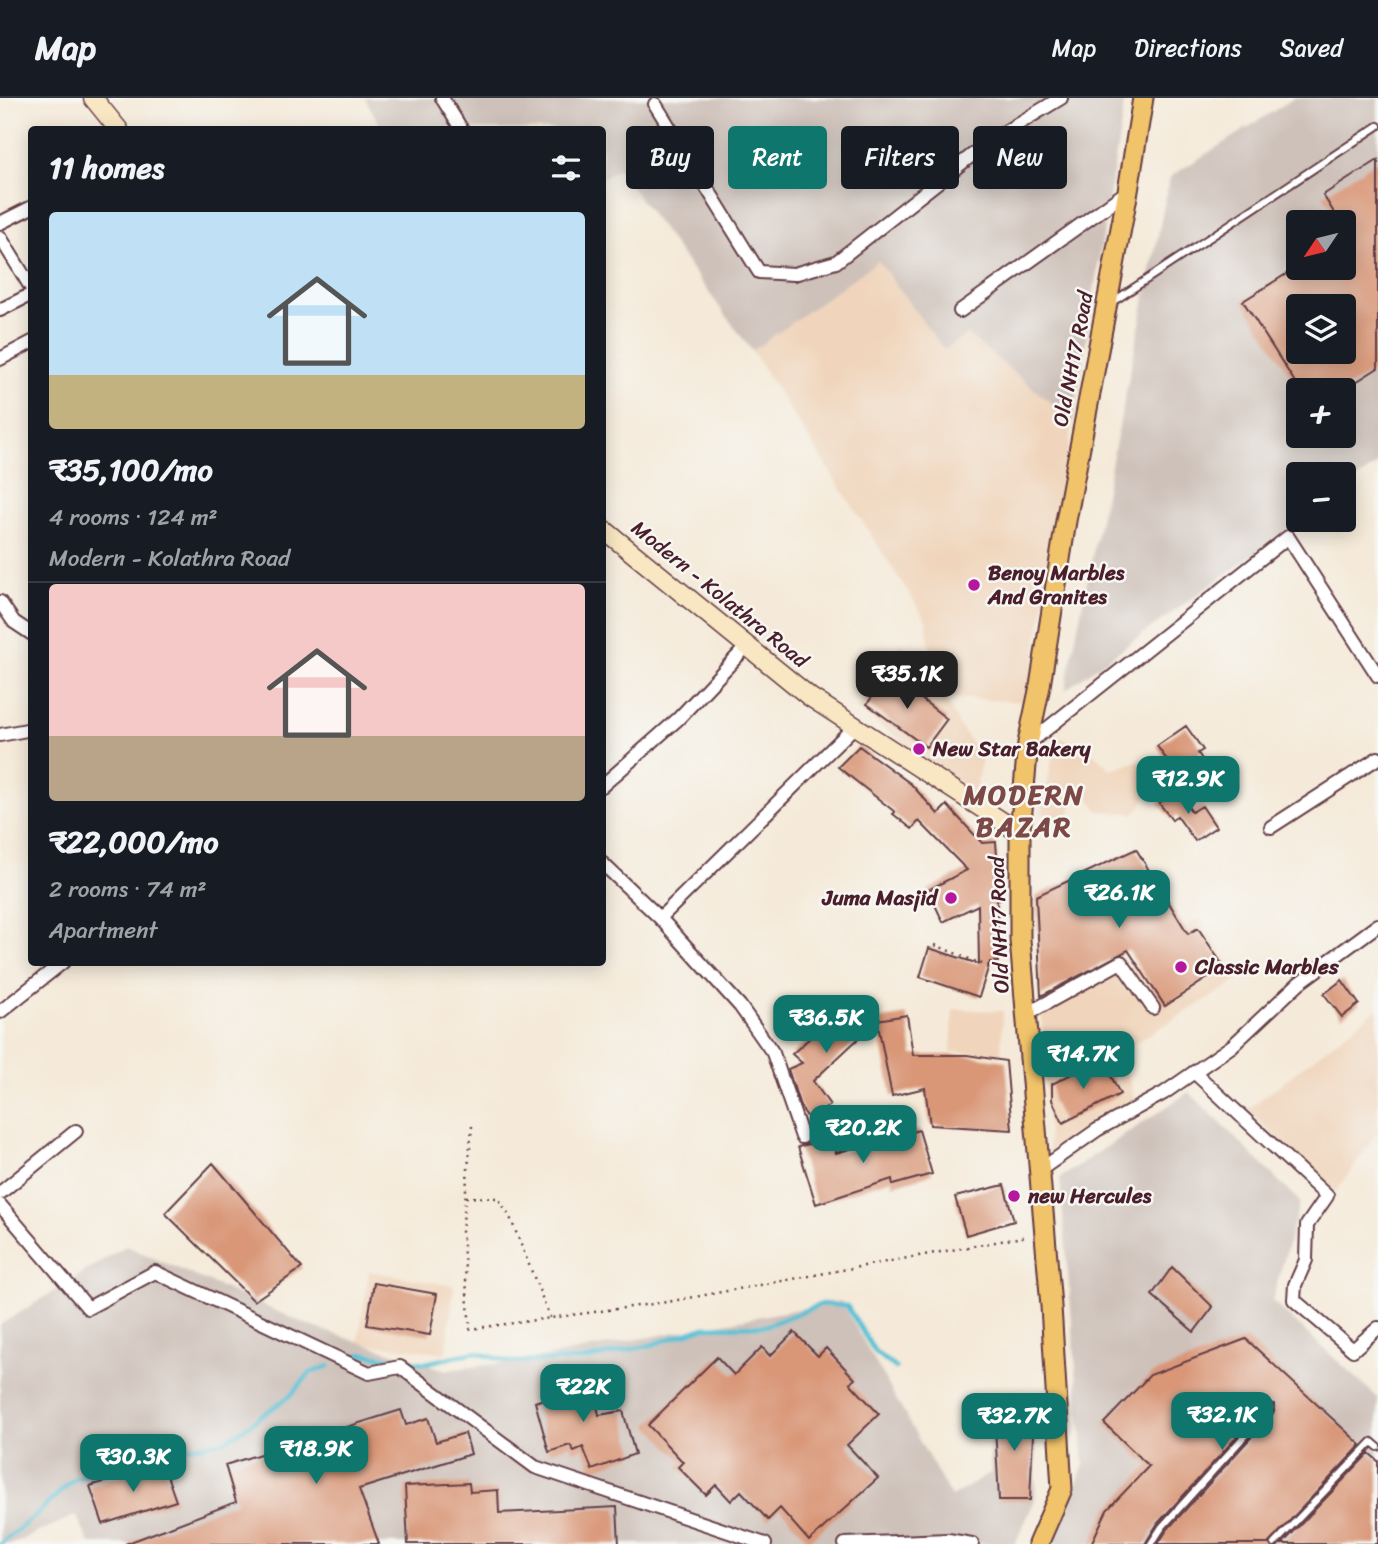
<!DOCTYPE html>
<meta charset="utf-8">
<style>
:root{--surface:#171b24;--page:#20242c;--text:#f1f3f6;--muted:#9ea1a6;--line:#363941;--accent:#0f766e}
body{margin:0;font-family:Sriracha,sans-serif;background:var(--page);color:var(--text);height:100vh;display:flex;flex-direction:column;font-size:26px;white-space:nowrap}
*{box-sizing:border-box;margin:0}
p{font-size:23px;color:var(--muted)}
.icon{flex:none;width:38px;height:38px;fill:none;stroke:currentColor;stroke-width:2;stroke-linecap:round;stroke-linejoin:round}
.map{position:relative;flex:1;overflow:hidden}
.panel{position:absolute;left:28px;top:28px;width:578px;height:840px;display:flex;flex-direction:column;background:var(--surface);border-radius:7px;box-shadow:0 4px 18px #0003}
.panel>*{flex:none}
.guide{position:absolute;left:626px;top:28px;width:646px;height:63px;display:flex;gap:14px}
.needle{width:46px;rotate:235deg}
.fabs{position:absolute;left:1286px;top:112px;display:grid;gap:14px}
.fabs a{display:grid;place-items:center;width:70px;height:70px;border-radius:7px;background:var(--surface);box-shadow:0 4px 18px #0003;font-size:35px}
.price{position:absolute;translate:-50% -60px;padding:0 16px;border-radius:14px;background:var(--accent);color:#fff;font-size:23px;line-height:46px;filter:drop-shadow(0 2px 4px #0008)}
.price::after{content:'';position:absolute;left:50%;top:42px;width:21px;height:16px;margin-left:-10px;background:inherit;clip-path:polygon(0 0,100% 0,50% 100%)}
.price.current{background:#222;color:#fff}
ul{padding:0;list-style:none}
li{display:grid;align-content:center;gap:14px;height:371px;padding:0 21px}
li+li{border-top:2px solid var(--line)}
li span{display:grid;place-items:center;height:217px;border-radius:7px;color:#555}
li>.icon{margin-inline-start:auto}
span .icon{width:126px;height:126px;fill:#fffc;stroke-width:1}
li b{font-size:30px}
h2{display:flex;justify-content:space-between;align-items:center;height:84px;padding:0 21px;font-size:30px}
.chip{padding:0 24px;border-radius:7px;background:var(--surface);box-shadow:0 4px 18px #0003;font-size:24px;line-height:63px}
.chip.current{background:var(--accent);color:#fff}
header{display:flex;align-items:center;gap:42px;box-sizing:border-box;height:98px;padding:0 35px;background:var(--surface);border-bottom:2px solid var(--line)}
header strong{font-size:33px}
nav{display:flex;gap:38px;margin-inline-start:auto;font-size:24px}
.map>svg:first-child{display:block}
</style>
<header>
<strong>Map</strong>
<nav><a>Map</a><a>Directions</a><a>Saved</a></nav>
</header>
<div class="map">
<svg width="1378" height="1446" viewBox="0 0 1378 1446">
<rect width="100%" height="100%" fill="#f6f6f2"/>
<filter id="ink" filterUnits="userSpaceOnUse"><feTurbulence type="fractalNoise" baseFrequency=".0143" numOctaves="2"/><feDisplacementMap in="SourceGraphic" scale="14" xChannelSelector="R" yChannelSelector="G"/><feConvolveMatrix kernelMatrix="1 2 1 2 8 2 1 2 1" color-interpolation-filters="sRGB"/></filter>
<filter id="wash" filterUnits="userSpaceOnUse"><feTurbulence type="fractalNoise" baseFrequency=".00686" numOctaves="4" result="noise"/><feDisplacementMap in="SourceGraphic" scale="28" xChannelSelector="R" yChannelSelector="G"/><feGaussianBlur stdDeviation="1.57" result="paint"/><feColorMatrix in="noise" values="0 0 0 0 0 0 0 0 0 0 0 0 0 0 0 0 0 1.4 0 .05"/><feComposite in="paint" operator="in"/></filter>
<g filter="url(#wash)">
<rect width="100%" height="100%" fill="#f5ead9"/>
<path fill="#f0d5bc" d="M878 162 943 251 967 235 1073 323 1028 604 952 600 933 570 926 522 752 253Z
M901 546 921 563 914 572 945 600 960 629 982 659 975 696 857 611Z
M1056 639 1081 645 1112 672 1148 659 1157 685 1135 716 1099 713 1089 700 1075 696 1068 722 1042 716Z
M1199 820 1239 882 1120 954 1136 1004 1077 1034 1049 1054 1041 913 1123 873Z
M1378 910V1034L1336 1094 1247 1012Z
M953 911 1003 913 1001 957 951 954Z
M369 1173 454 1188 446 1255 358 1245Z"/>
<path fill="#cec1b9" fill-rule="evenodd" d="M365 0H1125L1073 323 967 236 944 252 878 163 752 253 618 71 602 80V32L382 31Z
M1294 0H1378V366L1344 390V376H1298V422H1301L1065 592 1170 79ZM1298 124H1344V170H1298ZM1298 208H1344V254H1298ZM1298 292H1344V338H1298Z
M1189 994 1300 1104 1272 1203 1378 1300V1446H1053L1084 1367 1060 1080Z
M126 1148 313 1229 446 1272 523 1263 841 1203 951 1399 991 1375 986 1301 1038 1302 1035 1402 1015 1446H90L76 1417 12 1446H0V1227Z"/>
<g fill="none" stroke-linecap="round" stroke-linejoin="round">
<path stroke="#59c1d6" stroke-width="4.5" d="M356 1258 361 1256 426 1265 475 1254 510 1264 583 1262 651 1247 705 1229 765 1228 822 1206 847 1208 875 1254 896 1270
M0 1446 35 1418 74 1381 152 1355 226 1343 291 1297 310 1275 329 1268"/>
</g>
<g id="blocks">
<path fill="#d99778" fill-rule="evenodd" d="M1378 62V270L1343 292H1300L1243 203 1296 170H1344V124H1340L1323 97ZM1298 208H1344V254H1298Z
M889 576 947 621 926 649 867 606Z
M1186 628 1203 652 1198 655 1207 669 1184 686 1157 648Z
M859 648 911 686 938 716 947 707 982 745 996 744 1000 802H997L998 864H990L979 899 920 879 929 850 979 866 978 807 943 824 928 792 967 772 919 723 912 731 893 716 895 714 838 669Z
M1176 693 1192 714 1202 708 1216 729 1195 743 1177 718 1172 722 1159 705Z
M1136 751 1188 836 1198 830 1224 869 1165 908 1128 852 1041 898 1036 798Z
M1342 882 1359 906 1342 919 1324 896Z
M853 901 873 927 813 983 830 1007 808 1020 800 1008 788 971 802 965 792 956Z
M907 917 913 957H967L1006 963 1012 1032 930 1027 925 990 892 998 877 922Z
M1102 960 1120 996 1063 1025 1052 1002V986Z
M919 1032 932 1076 893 1087 892 1081 816 1106 798 1049 831 1040 836 1055Z
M213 1065 302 1170 254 1203 165 1115Z
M1004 1087 1014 1123 966 1137 955 1099Z
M1172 1169 1213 1209 1194 1234 1152 1197Z
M374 1185 437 1196 430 1237 367 1227Z
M794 1234 818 1258 826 1250 855 1281 850 1285 879 1316 847 1347 878 1380 809 1443 780 1410 768 1422 741 1393 731 1403 716 1387 706 1397 678 1369 683 1364 648 1327 717 1259 734 1277 762 1249 770 1258Z
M1246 1241 1361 1347 1268 1446H1158L1167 1432 1274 1314V1306L1268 1305 1158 1425 1145 1446H1091L1107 1412 1149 1368 1104 1325 1150 1277Z
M563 1279 592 1284 599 1317 623 1313 635 1356 592 1372 583 1349 574 1353 570 1347 549 1354 535 1304 553 1298 550 1288Z
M994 1309 1034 1314 1030 1402H999Z
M401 1312 406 1327 428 1320 436 1344 465 1335 471 1356 359 1391 379 1446H125L236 1404 225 1367Z
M1369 1355 1378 1363V1446H1282Z
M163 1366 176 1403 103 1426 90 1388Z
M469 1385 470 1394 498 1392 499 1415 617 1409 619 1446H408L405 1388Z"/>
</g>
</g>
<g filter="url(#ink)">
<use href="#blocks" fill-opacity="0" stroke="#643d45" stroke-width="2"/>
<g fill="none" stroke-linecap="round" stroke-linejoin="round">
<defs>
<path id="service" d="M1111 205 1378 28
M1151 1446 1162 1429 1270 1310
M1274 1446 1372 1344 1378 1349"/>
<path id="minor" d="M442 0 462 32
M655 6 759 174 794 176 836 164 990 43 1061 0
M0 125 32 109
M0 139 32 191
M0 212 32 196
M960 213 1128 93
M0 261 32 244
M0 504 14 524 32 536
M0 637 32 631
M1029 645 1288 439 1378 578
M602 688 678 621 748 547
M1271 729 1378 660
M602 765 660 820 855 628
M660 820 740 908 773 955 802 1039
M0 914 63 864
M1025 917 1121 864 1153 910
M1194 974 1327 1098 1307 1127 1306 1162 1295 1187 1294 1202 1353 1252 1378 1230
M1040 1072 1097 1032 1164 995 1232 948 1299 885 1378 827
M0 1095 76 1033
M0 1107 88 1210 155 1174 369 1275 400 1269 535 1369 765 1446
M845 1446 948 1442 972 1446"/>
<path id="secondary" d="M93 0 119 32
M602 430 810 599 1020 735"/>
<path id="primary" d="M1038 1446 1062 1391 1051 1208 1020 842V735L1028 645 1040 588 1066 423 1128 93 1143 0"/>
</defs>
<use href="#service" stroke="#643d45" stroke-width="10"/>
<use href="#minor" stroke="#643d45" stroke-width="16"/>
<use href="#secondary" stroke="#643d45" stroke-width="21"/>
<use href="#primary" stroke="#643d45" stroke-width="23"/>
<path stroke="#643d45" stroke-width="2.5" stroke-dasharray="2 5" stroke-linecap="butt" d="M935 847 979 865 1005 872
M472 1028 462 1134 470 1231 667 1204 1028 1138
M466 1099 498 1100 510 1119 551 1222"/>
<use href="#service" stroke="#fff" stroke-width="6"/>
<use href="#minor" stroke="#fff" stroke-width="12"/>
<use href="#secondary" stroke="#f9e7c3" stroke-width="18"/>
<use href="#primary" stroke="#f1c36a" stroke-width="19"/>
</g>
</g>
<g fill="#b5179e" stroke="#f6f6f2" stroke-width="2.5">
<circle cx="974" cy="487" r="7"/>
<circle cx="919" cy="651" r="7"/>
<circle cx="951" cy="800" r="7"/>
<circle cx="1181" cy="869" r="7"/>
<circle cx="1014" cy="1098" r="7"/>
</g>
<g text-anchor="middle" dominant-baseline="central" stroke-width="5" stroke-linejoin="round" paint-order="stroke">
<g font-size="21" fill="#4a1f2b" stroke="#f6f6f2">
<text transform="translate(1073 261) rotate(-79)">Old NH17 Road</text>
<text transform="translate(720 496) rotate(39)">Modern - Kolathra Road</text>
<text transform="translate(999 827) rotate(-92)">Old NH17 Road</text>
</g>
<g font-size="21" font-weight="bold" fill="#4a1f2b" stroke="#f6f6f2" text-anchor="start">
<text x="988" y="475">Benoy Marbles<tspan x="988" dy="24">And Granites</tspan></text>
<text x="933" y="651">New Star Bakery</text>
<text x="937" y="800" text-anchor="end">Juma Masjid</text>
<text x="1195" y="869">Classic Marbles</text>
<text x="1028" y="1098">new Hercules</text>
</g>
<g font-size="28" font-weight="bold" letter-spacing="2" fill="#7c4946" stroke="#f6f6f2">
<text x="1024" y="696">MODERN<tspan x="1024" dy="32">BAZAR</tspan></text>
</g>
</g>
</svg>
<div class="fabs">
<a><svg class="needle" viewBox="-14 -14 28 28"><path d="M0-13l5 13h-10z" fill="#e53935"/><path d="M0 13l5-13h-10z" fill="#9ea1a6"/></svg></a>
<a><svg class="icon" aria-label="layers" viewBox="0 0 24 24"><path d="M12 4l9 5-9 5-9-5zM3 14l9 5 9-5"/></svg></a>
<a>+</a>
<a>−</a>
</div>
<b class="price current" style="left:907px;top:613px">₹35.1K</b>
<b class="price" style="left:1188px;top:718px">₹12.9K</b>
<b class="price" style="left:1119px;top:832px">₹26.1K</b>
<b class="price" style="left:826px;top:957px">₹36.5K</b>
<b class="price" style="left:1083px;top:993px">₹14.7K</b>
<b class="price" style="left:863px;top:1067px">₹20.2K</b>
<b class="price" style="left:583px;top:1326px">₹22K</b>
<b class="price" style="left:1222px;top:1354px">₹32.1K</b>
<b class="price" style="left:1014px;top:1355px">₹32.7K</b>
<b class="price" style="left:316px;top:1388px">₹18.9K</b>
<b class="price" style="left:133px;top:1396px">₹30.3K</b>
<div class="guide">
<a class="chip">Buy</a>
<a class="chip current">Rent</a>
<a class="chip">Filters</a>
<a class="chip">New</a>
</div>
<section class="panel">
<h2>11 homes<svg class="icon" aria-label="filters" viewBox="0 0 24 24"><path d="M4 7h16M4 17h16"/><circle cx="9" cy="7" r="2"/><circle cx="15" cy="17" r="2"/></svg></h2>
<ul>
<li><span style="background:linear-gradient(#bfe0f5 75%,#c2b280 0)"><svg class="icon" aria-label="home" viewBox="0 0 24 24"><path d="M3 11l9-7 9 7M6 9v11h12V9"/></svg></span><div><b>₹35,100/mo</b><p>4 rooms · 124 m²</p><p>Modern - Kolathra Road</p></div></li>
<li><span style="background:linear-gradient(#f6c9c9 70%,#b9a48a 0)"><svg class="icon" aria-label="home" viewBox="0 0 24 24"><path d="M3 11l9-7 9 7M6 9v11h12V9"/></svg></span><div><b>₹22,000/mo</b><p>2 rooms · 74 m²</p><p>Apartment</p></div></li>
</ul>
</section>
</div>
